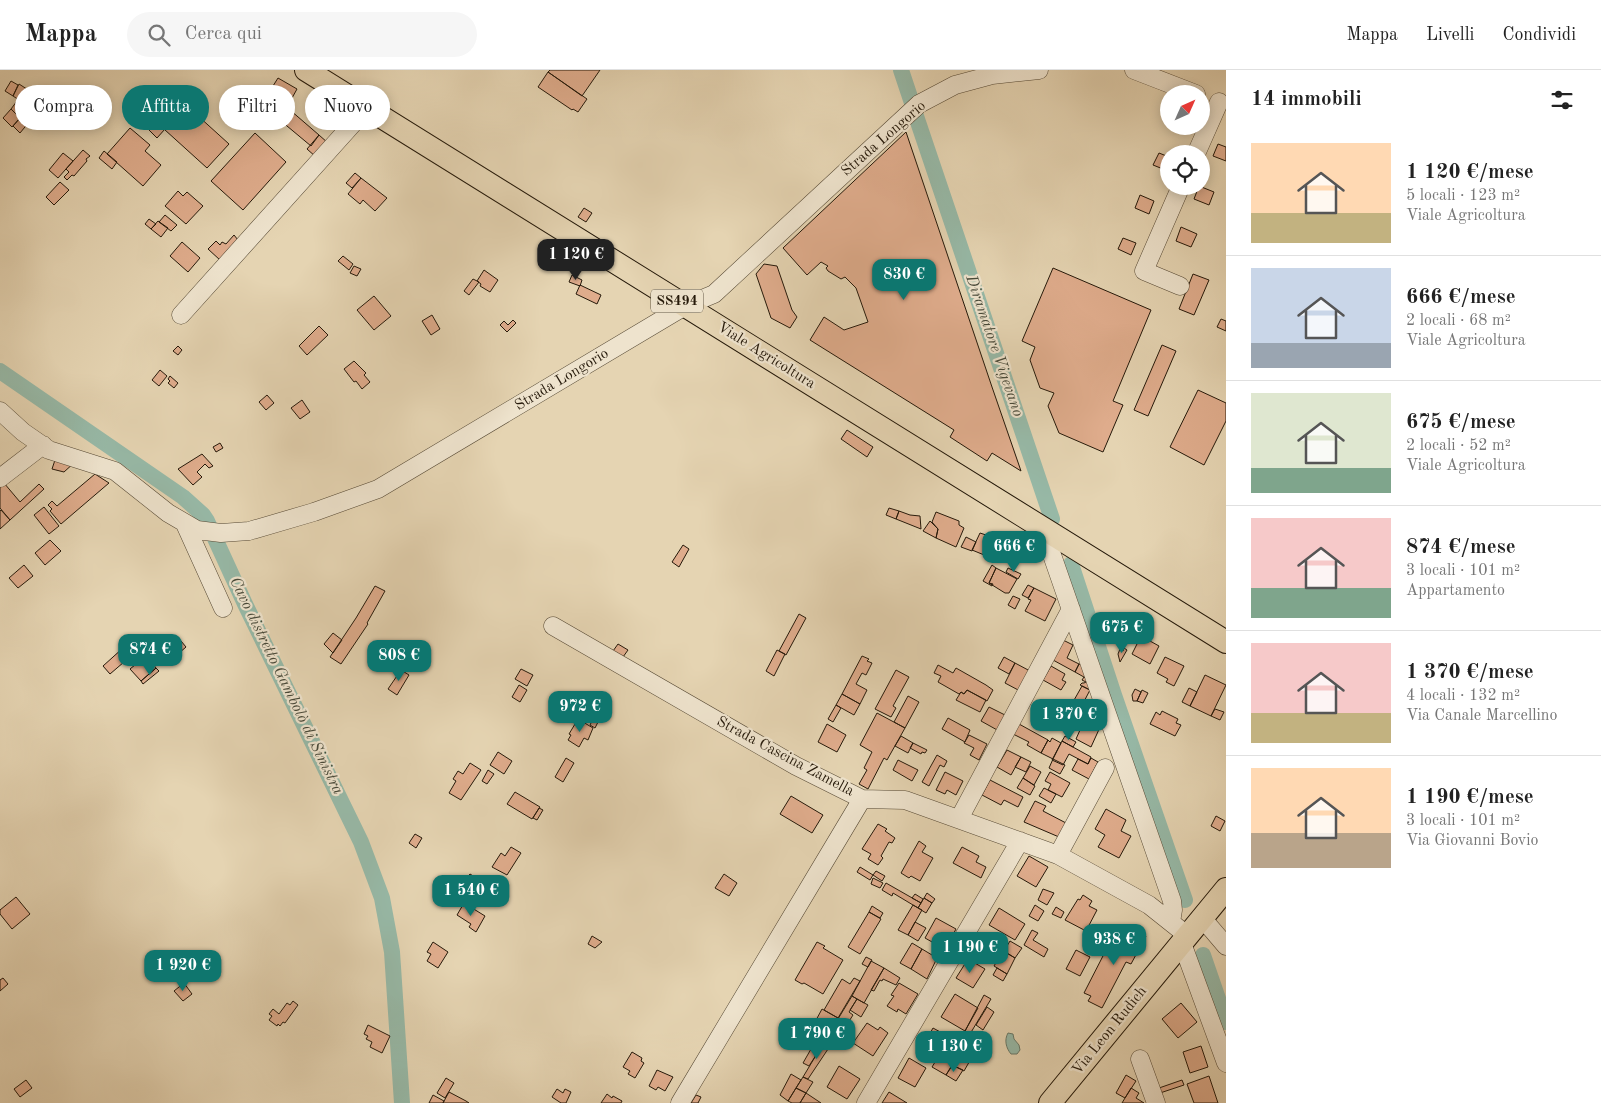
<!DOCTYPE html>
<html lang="it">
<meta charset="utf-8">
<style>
:root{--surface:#fff;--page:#f6f6f6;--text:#222;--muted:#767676;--line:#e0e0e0;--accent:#0f766e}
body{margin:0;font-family:"Old Standard TT",serif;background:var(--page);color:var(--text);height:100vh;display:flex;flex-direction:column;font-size:19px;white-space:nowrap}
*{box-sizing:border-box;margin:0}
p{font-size:16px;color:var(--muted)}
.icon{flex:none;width:28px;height:28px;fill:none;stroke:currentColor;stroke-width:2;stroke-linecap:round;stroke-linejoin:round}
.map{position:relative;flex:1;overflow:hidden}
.sheet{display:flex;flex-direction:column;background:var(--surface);width:375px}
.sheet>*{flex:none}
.guide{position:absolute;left:15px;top:15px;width:475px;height:45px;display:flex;gap:10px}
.needle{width:32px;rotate:45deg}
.fabs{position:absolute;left:1160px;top:15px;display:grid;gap:10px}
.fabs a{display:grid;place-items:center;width:50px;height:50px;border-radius:50%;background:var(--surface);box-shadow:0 2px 12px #0003;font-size:25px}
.price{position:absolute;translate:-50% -42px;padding:0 11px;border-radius:10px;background:var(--accent);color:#fff;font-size:16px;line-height:32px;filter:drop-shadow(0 1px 2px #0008)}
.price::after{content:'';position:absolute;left:50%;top:30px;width:15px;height:11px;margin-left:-8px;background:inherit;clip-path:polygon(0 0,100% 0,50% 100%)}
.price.on{background:#222;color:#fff}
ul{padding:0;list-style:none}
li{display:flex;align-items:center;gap:15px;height:125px;padding:0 25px}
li+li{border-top:1px solid var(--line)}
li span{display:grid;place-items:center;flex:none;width:140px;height:100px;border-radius:0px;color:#555}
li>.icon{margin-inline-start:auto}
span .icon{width:60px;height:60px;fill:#fffc;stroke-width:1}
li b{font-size:21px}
h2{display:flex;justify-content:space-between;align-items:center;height:60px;padding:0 25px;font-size:21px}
.chip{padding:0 18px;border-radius:22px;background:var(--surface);box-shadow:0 2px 12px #0003;font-size:18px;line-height:45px}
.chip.on{background:var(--accent);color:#fff}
header{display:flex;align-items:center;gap:30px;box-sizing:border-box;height:70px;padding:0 25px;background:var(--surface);border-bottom:1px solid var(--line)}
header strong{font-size:24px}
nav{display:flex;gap:28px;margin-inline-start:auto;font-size:18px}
.search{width:350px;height:45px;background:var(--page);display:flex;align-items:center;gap:12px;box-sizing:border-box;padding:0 18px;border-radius:28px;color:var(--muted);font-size:19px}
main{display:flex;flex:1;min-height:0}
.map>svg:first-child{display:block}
</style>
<header>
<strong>Mappa</strong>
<div class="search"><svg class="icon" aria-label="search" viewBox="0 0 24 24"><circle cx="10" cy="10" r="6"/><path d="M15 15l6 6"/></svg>Cerca qui</div>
<nav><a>Mappa</a><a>Livelli</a><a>Condividi</a></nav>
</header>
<main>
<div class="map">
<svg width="1226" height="1033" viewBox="0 0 1226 1033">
<rect width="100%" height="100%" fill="#e5d4b2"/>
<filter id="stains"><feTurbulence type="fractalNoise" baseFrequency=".004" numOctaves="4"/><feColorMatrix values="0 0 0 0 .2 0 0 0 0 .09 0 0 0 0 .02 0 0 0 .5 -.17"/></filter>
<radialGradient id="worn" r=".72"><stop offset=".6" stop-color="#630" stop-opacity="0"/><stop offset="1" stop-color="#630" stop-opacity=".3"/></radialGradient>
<path fill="#97b9a7" stroke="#697968" d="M1008 963 1013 964 1014 969 1019 975 1020 980 1017 984H1011C1006 978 1004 970 1008 963Z"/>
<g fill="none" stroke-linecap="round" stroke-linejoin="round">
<path stroke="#97b9a7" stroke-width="16" d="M901 0 912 33
M916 46 1052 449
M0 301 183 427 203 445 207 451 245 534 361 772 382 828 392 882 402 1033
M1071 494 1114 625 1185 830
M1203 885 1226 952"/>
</g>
<path fill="#dfac8c" stroke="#25190a" d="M550 0H600L582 26 548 2Z
M548 2 587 29 578 42 573 39 572 40 538 17Z
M278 8 297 19 292 28 273 16Z
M11 11 18 15 13 26 5 21Z
M19 14 33 23 25 34 13 26Z
M176 26 229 74 207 98 154 50Z
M17 31 34 46 20 63 13 56 20 48 11 39Z
M39 38 43 42 35 51 32 49 34 46 32 45Z
M11 39 20 48 12 57 3 48Z
M290 40 319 65 311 76 281 51Z
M155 51 165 59 157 68 148 59Z
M130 58 150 75 145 81 161 95 143 116 107 84Z
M906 62 992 317 1021 401 992 383 987 391 950 367 954 360 810 270 824 247 844 260 868 252 856 218 845 207 841 209 828 201 826 198 828 196 821 192 807 205 783 178Z
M255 63 286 92 243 140 211 111Z
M319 65 328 73 316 87 307 79Z
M1218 74 1226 77V91L1213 86Z
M83 80 90 86 86 89 87 91 74 106 72 105 67 110 64 107 69 102 66 99Z
M104 81 117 92 112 99 99 88Z
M63 83 73 91 58 108 49 100Z
M1159 83 1169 87 1168 101 1153 95Z
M355 103 361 108 352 118 346 113Z
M361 108 387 128 375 141 363 130 360 134 348 124Z
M60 112 69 120 54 135 46 127Z
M1199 116 1214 122 1209 135 1194 129Z
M178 121 183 126 187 122 203 136 186 154 165 136Z
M1140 125 1154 131 1149 144 1135 138Z
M584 138 592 143 586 152 578 147Z
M165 145 177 155 171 161 159 152Z
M149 149 156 154 151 159 145 154Z
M158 151 168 158 161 167 151 159Z
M1181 157 1197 164 1191 177 1176 171Z
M234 165 238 170 220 190 208 179 216 171 220 175 222 172 226 174Z
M1123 168 1136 173 1131 185 1118 179Z
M182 172 200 188 188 202 170 186Z
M343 186 353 194 349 200 338 191Z
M764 194 777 196 792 240 797 247 790 258 771 248 756 204Z
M354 196 361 199 357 206 350 203Z
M1053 198 1151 240 1113 331 1123 335 1103 382 1059 363 1048 336 1054 323 1040 318 1030 290 1035 277 1022 271Z
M484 200 498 210 490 222 480 216 481 214 477 211Z
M1193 204 1209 210 1194 245 1179 239Z
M572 205 582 210 580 216 569 212Z
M473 209 479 212 469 225 464 221Z
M580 215 601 225 597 234 576 224Z
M374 226 391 246 374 260 357 240Z
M432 245 440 259 431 265 422 251Z
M1221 249 1226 251V261L1217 257Z
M513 250 516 253 507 262 500 255 504 251 508 255Z
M319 256 328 265 307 285 299 276Z
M1162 275 1176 281 1148 346 1134 340Z
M178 276 182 280 178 285 173 281Z
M354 291 366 303 364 305 370 312 362 319 356 311 354 312 344 299Z
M160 300 167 306 159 316 152 310Z
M170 306 178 313 174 318 168 313 170 311 168 309Z
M1198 320 1226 333V351L1204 395 1170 377Z
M267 325 274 333 266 340 259 332Z
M302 330 310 342 300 349 291 338Z
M847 360 873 377 867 387 841 369Z
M220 373 223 378 216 382 213 377Z
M202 384 213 396 209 398 205 394 197 402 202 407 193 415 178 399Z
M56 387 75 392 64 402 52 399Z
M95 404 109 413 61 454 50 441 52 439 48 435 52 431 57 436Z
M4 413 20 432 39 414 44 419 10 450 0 438V416Z
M44 437 59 456 49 464 34 445Z
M889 438 899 441 896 449 886 445Z
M1 440 10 450 0 459V441Z
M899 441 910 445 920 446 921 459 896 449Z
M936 442 959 451V455L964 458 956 477 936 468 938 459 932 452Z
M930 451 938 459 936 468 923 461Z
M980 463 989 466H994L993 471 1000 475 994 489 972 480Z
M966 467 976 472 972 481 961 477Z
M50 470 61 481 45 495 35 483Z
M683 475 689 479 679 497 672 492Z
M24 495 33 506 18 518 9 508Z
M992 495 996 498 989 513 993 514 992 516 983 511Z
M996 498 1017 509 1009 523H1005L989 513Z
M1008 498 1021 504 1018 509 1006 502Z
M1028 515 1034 518 1028 528 1022 525Z
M375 516 385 521 367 553 368 554 341 594 330 587 356 548Z
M1034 518 1056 529 1045 551 1025 541 1031 530 1028 529Z
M1013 526 1020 529 1015 539 1008 535Z
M799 544 806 548 786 585 779 581Z
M1114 546 1134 557 1124 575 1115 570 1110 553Z
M333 563 342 570 333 583 324 574Z
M1141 566 1159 576 1150 594 1132 584Z
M1063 570 1073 575 1067 588 1079 594 1075 602 1053 590Z
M155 571 161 577 154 583 149 576Z
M181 571 186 577 171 590 165 584Z
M618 574 628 580 623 587 613 581Z
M123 578 131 586 110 604 103 596Z
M1124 578 1127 580 1120 592 1118 584 1120 579 1123 581Z
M777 580 785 584 774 606 766 601Z
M146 586 156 598 141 611 130 599Z
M862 586 869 589 867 591 872 593 866 605 862 603 856 614 867 620 860 634 842 624Z
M1004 587 1015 593 1009 604 998 598Z
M1165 587 1184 596 1174 616 1166 612 1168 609 1157 603Z
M1015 593 1030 601 1020 621 1005 613Z
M1079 594 1087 595 1091 611 1075 602Z
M938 595 953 603 956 598 986 615 993 620 987 631 967 620 964 624 961 622 959 624 938 612 941 606 934 603Z
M1051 596 1065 604 1062 610 1066 612 1061 620 1043 610Z
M156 598 159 601 143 614 141 611Z
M521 599 533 605 527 616 515 609Z
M401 600 409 605 397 625 388 619Z
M896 600 909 607 893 636 896 638 891 647 875 639Z
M1205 605 1226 615 1211 646 1190 636Z
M1084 607 1091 611 1090 620 1080 615 1082 613H1084L1086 612 1082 610Z
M519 615 527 620 520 632 512 627Z
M1082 616 1090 620 1078 643 1069 639Z
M1189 618 1197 622 1190 636 1182 632Z
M1135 619 1141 622 1137 631H1133L1132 625Z
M967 620 986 630 980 642 956 630 961 622 964 624Z
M1142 620 1148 623 1143 633 1137 631Z
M842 624 860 634 854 645 836 635Z
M908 626 919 632 905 658 894 652Z
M570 630 589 643 585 648 566 636Z
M1044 631 1059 638 1049 656 1035 648Z
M1061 634 1078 643 1072 654 1055 645Z
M836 635 841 638 833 652 828 649Z
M989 637 1007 646 999 661 981 651Z
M1215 639 1224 642 1220 650 1211 646Z
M1162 641 1178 649 1176 653 1181 655 1175 666 1150 654 1156 642 1160 645Z
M877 643 905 658 887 690 884 688 868 719 859 714 867 700 864 698 872 682 860 675Z
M1078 643 1081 645 1076 656 1072 654Z
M594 647 599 650 595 658 590 655Z
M948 648 970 660 965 672 942 659Z
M578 649 593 658 588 670 584 668 579 677 568 670 571 665 569 664Z
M1082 650 1091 654 1093 651 1101 655 1091 677 1076 669 1080 660 1078 659Z
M827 654 846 665 837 682 818 672Z
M1019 654 1048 670 1041 683 1027 675 1029 672 1013 664Z
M969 665 987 674 979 690 970 685 974 678 964 673Z
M901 666 913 673 908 683 895 676Z
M1065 666 1076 672 1073 677 1062 671Z
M1052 668 1061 673 1053 689 1041 683 1048 670 1050 672Z
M1062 671 1091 687 1088 694 1069 684 1063 695 1052 690Z
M913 673 927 680 925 683 922 682 921 684 910 678Z
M1007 680 1021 687 1011 705 997 697Z
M498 682 512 691 504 704 490 695Z
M937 685 947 691 944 697 940 695 929 716 922 712Z
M1021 687 1031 692 1026 702 1015 697Z
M566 688 574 693 563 712 555 707Z
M1091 688 1098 692 1089 709 1072 700 1078 689 1088 694Z
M1053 689 1065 695 1060 704 1049 698Z
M898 690 918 700 912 711 893 700Z
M470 693 481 700 461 730 449 723 456 711 453 709 458 701 463 704Z
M1030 696 1041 702 1034 715 1023 708Z
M488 700 494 704 487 714 482 711Z
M945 702 963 711 956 725 947 720 945 724 936 720Z
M1050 702 1070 713 1062 727 1048 720 1051 714 1045 711Z
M1023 708 1035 716 1030 725 1017 718Z
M990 710 1023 727 1018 737 1004 730 1001 735 982 725Z
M1044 718 1056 724 1051 733 1039 726Z
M515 722 540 737 532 749 507 734Z
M791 726 823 745 812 763 780 744Z
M1035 731 1046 736 1043 741 1066 753 1059 767 1024 752Z
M539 738 543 740 537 750 533 748Z
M1106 739 1126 750 1121 761 1131 766 1119 788 1098 777 1105 765 1095 759Z
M1216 746 1225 751 1220 761 1211 756Z
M878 754 887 759 885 761 895 768 892 773 889 772 881 786 883 788 878 795 868 789 871 784 862 779Z
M415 764 422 768 416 778 409 773Z
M919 771 926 776 922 782 933 788 920 811 911 806 909 808 901 803Z
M511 777 521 783 507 805 492 797 501 783 505 786Z
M962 777 979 786 976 792 986 797 981 808 953 793Z
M1029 786 1048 797 1036 817 1017 806Z
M860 797 873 805 870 810 857 802Z
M876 801 885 806 882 811 873 805Z
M470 804 481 811 477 818 465 810Z
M724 804 737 813 729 826 715 818Z
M873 808 883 813 880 818 871 814Z
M886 813 921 833 918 838 893 823 892 826 882 820Z
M1043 819 1054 823 1047 835 1038 830Z
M927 823 935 829 932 833 924 828Z
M915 824 923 829 921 833 912 828Z
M1083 825 1092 831 1089 836 1097 840 1086 861 1065 850 1078 829 1080 830Z
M16 827 30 844 12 859 0 844V840Z
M924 828 932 833 926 843 918 838Z
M464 833 485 846 476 862 469 857 471 854 457 845Z
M913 835 922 840 908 865 898 860Z
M1035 835 1044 841 1038 851 1029 846Z
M872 836 883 843 880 848 869 842Z
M1056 837 1064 842 1061 848 1052 844Z
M999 838 1025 854 1015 870 989 855Z
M869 842 881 849 860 884 848 877Z
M936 848 956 859 950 870 946 868 941 877 925 868Z
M915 852 926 858 918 871 908 865Z
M1125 855 1146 866 1131 894 1126 892 1102 938 1088 931 1091 926 1084 923 1105 882 1110 884Z
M1032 860 1038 863 1033 870 1048 879 1044 887 1024 875Z
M592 866 602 872 595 878 588 874Z
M1010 871 1022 878 1015 888 1004 881Z
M433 872 448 882 438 898 427 891 431 884 427 882Z
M817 872 825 876 823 878 843 890 823 924 804 913 802 914 795 910Z
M912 873 922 879 911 899 900 893Z
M922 879 937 888 927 909 911 899Z
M1076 880 1090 887 1080 906 1066 899Z
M1003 881 1015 888 1007 904 994 896Z
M866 887 872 890 868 897 862 894Z
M968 889 985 899 973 918 956 908Z
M871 891 884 898 864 933 852 926Z
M884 898 900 908 896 915 883 909 882 911 880 910 874 921 871 920Z
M997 898 1007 904 1003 911 993 905Z
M3 908 8 914 0 921V910Z
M854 908 860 911 838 948 824 940 842 909 850 914Z
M184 913 192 924 183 931 174 921Z
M899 913 918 924 906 944 898 939 897 942 887 936 894 926 891 925Z
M955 924 978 938 965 961 941 947Z
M984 925 991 929 970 964 965 961Z
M852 926 857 929 849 942 853 945 846 956 841 953 833 969 838 972 835 978 824 972Z
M857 929 868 935 861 947 850 940Z
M293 931 298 935 285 953 283 952 280 956 278 954 277 956 269 950 272 946 269 944 273 939 279 944 287 933 290 935Z
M1181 933 1197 952 1178 968 1162 949Z
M987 937 994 942 983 960 976 955Z
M822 939 838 948 824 972 814 966 820 955 815 952Z
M867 953 878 960 880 957 888 963 873 986 853 973Z
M368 955 390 966 382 983 370 977 372 972 366 969 368 966 364 964Z
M803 955 811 960 807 966 799 962Z
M933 958 953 969 944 986 924 974Z
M954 966 965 973 954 993 945 987 952 975 950 974Z
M824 972 830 976 808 1009 803 1007Z
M965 973 976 980 964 1001 952 995Z
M1201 976 1208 997 1190 1003 1183 982Z
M811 979 818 982 809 996 803 993Z
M632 982 642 988 641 991 644 993 635 1008 628 1004 630 1001 623 997Z
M940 984 954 993 946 1005 932 997Z
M909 988 926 998 915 1017 898 1008Z
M952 995 963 1000 956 1011 946 1005Z
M839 996 860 1009 847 1029 827 1017Z
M657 1000 673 1007 665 1021 658 1017 656 1020 649 1016Z
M791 1004 801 1010 788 1031 780 1025Z
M1126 1005 1136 1011 1125 1028 1116 1023Z
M1209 1006 1218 1033H1194L1187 1014Z
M803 1007 813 1012 806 1023 796 1018Z
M446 1008 454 1013 445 1028 437 1023Z
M26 1010 32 1018 20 1027 14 1019Z
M1182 1010 1184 1015 1160 1023 1159 1018Z
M796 1018 806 1023 800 1033H792L788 1031Z
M1131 1018 1139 1023 1136 1028 1144 1033H1122Z
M557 1019 563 1023 565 1019 571 1022 566 1033H561L552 1027Z
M449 1022 466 1031 469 1033H443Z
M889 1022 907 1033H882Z
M806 1023 821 1033H800Z
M607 1024 612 1028 613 1026 622 1031 621 1033H601Z
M433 1025 444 1031 443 1033H429Z
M696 1025 701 1027 698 1033H691Z"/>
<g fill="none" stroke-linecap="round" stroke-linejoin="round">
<defs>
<path id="minor" d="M1134 0 1196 24
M1196 84 1219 32
M1180 216 1144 201 1181 116
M181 245 367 38
M0 341 23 362 49 380 115 401 168 443 197 460 221 463 249 461 314 442 378 419 685 236 714 224 919 34 955 15 992 5 1039 0
M0 408 43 375
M185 454 223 538
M1043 459 1172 831 1173 840 1171 852
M553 556 796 696 862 729 905 730 1058 785 1149 835 1188 866
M959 749 1071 539
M1058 785 1105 698
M1203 849 1226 876
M1182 873 1226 993
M1140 989 1156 1033
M680 1033 862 729
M866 1033 1020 771"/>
<path id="major" d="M306 0 1226 572
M1050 1033 1226 819"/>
</defs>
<use href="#minor" stroke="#554834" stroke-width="19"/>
<use href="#major" stroke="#25190a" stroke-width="24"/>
<use href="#minor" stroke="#eee3cd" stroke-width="18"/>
<use href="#major" stroke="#e5d4b2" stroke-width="22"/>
</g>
<g text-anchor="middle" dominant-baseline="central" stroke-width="4.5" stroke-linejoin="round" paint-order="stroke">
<rect fill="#eee3cd" stroke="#615644" stroke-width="1" x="651" y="219.5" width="52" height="23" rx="4"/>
<g font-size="14" font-weight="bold" fill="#25190a">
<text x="677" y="231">SS494</text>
</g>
<g font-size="15" fill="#25190a" stroke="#eee3cd">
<text transform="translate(884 69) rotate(-41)">Strada Longorio</text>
<text transform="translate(766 286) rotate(32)">Viale Agricoltura</text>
<text transform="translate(562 310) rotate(-31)">Strada Longorio</text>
<text transform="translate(785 687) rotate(28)">Strada Cascina Zamella</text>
<text transform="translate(1110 961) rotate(-51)">Via Leon Rudich</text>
</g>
<g font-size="16" font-style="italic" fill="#474939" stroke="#eee3cd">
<text transform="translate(994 276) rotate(71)">Diramatore Vigevano</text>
<text transform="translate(286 616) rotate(64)">Cavo distretto Gambolò di Sinistra</text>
</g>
</g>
<rect width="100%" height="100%" filter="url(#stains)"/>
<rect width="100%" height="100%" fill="url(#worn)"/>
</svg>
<div class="fabs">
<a><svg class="needle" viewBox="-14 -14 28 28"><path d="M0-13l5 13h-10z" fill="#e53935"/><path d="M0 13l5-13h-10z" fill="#767676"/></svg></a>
<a><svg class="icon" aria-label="locate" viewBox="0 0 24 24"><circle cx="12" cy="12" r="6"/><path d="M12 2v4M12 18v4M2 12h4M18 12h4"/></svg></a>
</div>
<b class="price on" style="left:576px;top:211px">1 120 €</b>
<b class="price" style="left:904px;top:231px">830 €</b>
<b class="price" style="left:1014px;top:503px">666 €</b>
<b class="price" style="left:1122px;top:584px">675 €</b>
<b class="price" style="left:150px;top:606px">874 €</b>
<b class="price" style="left:399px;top:612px">808 €</b>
<b class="price" style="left:580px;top:663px">972 €</b>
<b class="price" style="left:1069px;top:671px">1 370 €</b>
<b class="price" style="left:471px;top:847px">1 540 €</b>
<b class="price" style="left:1114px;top:896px">938 €</b>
<b class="price" style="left:970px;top:904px">1 190 €</b>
<b class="price" style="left:183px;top:922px">1 920 €</b>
<b class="price" style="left:817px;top:990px">1 790 €</b>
<b class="price" style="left:954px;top:1003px">1 130 €</b>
<div class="guide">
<a class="chip">Compra</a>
<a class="chip on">Affitta</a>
<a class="chip">Filtri</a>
<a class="chip">Nuovo</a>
</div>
</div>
<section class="sheet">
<h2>14 immobili<svg class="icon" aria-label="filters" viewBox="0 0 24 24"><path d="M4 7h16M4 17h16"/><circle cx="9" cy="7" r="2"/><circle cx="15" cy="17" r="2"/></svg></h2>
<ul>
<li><span style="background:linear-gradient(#ffd9b3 70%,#c2b280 0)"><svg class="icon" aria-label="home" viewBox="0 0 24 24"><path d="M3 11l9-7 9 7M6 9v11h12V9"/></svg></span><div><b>1 120 €/mese</b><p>5 locali · 123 m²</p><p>Viale Agricoltura</p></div></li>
<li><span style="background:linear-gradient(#c9d6e8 75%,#9aa5b1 0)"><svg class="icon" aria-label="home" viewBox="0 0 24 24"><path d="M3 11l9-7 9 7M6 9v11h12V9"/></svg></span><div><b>666 €/mese</b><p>2 locali · 68 m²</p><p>Viale Agricoltura</p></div></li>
<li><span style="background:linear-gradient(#dfe7d0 75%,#7fa58c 0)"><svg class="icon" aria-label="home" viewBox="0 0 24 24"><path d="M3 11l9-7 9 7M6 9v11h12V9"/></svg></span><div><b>675 €/mese</b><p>2 locali · 52 m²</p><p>Viale Agricoltura</p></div></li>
<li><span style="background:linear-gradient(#f6c9c9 70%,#7fa58c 0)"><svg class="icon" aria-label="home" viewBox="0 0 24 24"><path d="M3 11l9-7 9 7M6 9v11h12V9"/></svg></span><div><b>874 €/mese</b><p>3 locali · 101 m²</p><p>Appartamento</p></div></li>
<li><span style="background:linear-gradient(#f6c9c9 70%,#c2b280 0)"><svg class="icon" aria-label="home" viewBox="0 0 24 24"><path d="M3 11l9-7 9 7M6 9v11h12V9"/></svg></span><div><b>1 370 €/mese</b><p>4 locali · 132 m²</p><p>Via Canale Marcellino</p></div></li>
<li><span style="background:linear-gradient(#ffd9b3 65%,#b9a48a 0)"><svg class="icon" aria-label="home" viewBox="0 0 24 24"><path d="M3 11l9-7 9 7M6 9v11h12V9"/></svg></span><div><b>1 190 €/mese</b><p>3 locali · 101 m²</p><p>Via Giovanni Bovio</p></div></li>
</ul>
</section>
</main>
